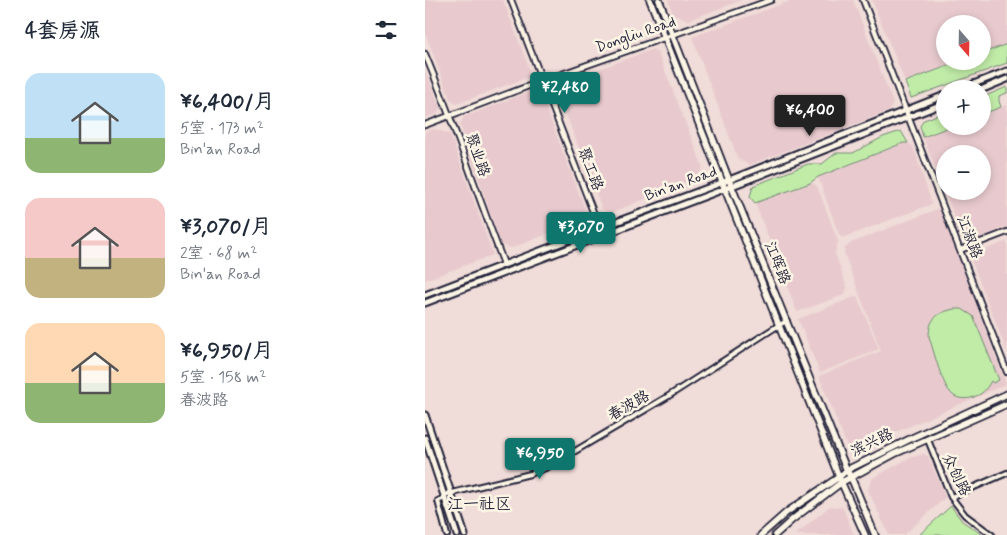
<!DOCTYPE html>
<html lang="zh">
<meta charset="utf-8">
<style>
:root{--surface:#fff;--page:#f6f6f7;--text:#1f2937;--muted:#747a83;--accent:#0f766e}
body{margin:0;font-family:Mynerve,"LXGW WenKai TC",sans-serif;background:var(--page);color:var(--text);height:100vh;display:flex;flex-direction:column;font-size:19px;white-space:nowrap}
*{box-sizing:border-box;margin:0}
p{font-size:16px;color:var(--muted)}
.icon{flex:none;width:28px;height:28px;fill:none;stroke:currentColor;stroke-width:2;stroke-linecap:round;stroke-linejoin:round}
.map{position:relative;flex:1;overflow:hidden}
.side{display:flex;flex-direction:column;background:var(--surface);width:425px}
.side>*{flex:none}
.needle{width:32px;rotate:160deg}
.fabs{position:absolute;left:511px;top:15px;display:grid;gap:10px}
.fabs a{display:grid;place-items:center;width:55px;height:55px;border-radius:50%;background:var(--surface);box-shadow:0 2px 8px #0003;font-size:25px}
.price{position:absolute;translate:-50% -42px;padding:0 11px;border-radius:5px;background:var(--accent);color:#fff;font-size:16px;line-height:32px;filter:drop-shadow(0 1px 2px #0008)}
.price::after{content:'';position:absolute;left:50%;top:30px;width:15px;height:11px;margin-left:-8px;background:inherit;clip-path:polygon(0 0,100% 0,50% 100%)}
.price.current{background:#222;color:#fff}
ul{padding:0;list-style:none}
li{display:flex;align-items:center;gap:15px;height:125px;padding:0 25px}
li span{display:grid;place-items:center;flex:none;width:140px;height:100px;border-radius:15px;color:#555}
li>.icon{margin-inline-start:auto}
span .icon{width:60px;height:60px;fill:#fffc;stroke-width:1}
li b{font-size:21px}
h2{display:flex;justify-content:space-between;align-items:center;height:60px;padding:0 25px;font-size:21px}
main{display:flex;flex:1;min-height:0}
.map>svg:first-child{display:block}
</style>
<main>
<section class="side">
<h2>4套房源<svg class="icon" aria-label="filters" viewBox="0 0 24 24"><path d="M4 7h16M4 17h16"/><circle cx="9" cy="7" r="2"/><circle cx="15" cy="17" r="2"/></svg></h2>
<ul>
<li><span style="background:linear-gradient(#bfe0f5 65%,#8fb573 0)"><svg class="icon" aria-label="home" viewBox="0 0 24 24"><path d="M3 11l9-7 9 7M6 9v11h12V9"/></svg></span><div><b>¥6,400/月</b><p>5室 · 173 m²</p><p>Bin'an Road</p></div></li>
<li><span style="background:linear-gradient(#f6c9c9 60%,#c2b280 0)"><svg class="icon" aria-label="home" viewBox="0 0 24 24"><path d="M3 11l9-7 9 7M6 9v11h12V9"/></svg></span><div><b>¥3,070/月</b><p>2室 · 68 m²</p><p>Bin'an Road</p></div></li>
<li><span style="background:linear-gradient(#ffd9b3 60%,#8fb573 0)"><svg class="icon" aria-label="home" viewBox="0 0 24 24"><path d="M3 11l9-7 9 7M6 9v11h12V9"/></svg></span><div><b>¥6,950/月</b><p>5室 · 158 m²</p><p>春波路</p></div></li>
</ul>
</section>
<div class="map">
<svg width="582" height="535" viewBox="0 0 582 535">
<rect width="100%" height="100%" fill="#f0dcd8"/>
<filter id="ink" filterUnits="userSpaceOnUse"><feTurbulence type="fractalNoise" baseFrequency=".02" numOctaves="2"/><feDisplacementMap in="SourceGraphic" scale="10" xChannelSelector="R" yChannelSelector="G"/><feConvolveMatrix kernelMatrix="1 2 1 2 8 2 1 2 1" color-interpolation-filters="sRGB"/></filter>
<g filter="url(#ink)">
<path fill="#e8cace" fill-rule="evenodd" d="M0 0H78L104 68V77L31 104 25 99 0 32Z
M243 0H317L264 20 248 14Z
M368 0H428L468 103 464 111 324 165 313 159 267 37Z
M447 0H582V44L558 53V24H520V61H536L480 82Z
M228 49 233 53 278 167 273 177 186 213 177 209 133 93 134 84Z
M0 69 15 107 12 114 0 118Z
M109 90 116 95 162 214 158 220 87 248 76 245 35 125 39 117Z
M582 105V227L540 244 498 137 527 126H558V114ZM520 154H558V191H520Z
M9 129 25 134 68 255 0 280V132Z
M478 143H483L488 146 507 204 420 237H416L414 235 393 177Z
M385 182 392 186 413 241 410 253 422 287 421 291 419 295 372 312 330 203Z
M515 208 581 384 469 433 434 452 423 449 394 376 456 351 419 253 420 248 426 243Z
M582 241V352L547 262V257L550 254Z
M432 296 454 349 395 373 373 319Z
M499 454 503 456 521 497 479 535H464L443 490 445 484 448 478 484 458Z
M405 506 418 508 429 535H370Z"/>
<path fill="#c1eca8" stroke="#728772" d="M582 44V63L486 98 480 82 536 61H558V53Z
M582 87V93L574 96V101L576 107 558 114V97Z
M520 112V126H527L498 137 495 126 499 120Z
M476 131 483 143H478L393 177 385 183 330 203 325 197 328 186 383 164H397L411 153H428L458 137Z
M529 309H537L548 316 574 380 568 383 566 381C560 391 558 394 546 398 540 399 532 399 528 395 517 387 509 351 504 337 504 318 512 313 529 309Z
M526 506 537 521 558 535H494Z"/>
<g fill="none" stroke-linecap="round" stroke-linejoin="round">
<defs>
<path id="minor" d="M503 440 526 497 540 515 567 535
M19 495 105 474 123 467 242 397 354 325 362 321
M526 497 582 473
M20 498 13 501 22 535"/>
<path id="tertiary" d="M86 0 177 235
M438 0 582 372
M0 54C29 123 52 194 79 264
M0 125 117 81 346 0
M535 250 582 232"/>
<path id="secondary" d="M536 89 582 71
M558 89 582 79
M0 295 175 228 304 180 520 95
M0 303 307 186 520 103
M0 415 40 535
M0 438 32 535"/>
<path id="primary" d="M225 0 414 477 440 535
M234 0 304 180 420 466 428 482 450 535
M336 535 362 512 414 477 422 470 489 437 582 394
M350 535 368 519 417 482 469 454 582 404"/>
</defs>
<use href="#minor" stroke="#22223b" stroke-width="8"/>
<use href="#tertiary" stroke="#22223b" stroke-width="8"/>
<use href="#secondary" stroke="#22223b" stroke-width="9"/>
<use href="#primary" stroke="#22223b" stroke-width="9"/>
<use href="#minor" stroke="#fcf5e5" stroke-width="4"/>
<use href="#tertiary" stroke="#fcf5e5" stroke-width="4.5"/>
<use href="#secondary" stroke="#fcf5e5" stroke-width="5"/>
<use href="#primary" stroke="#fcf5e5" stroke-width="5.5"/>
</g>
</g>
<g text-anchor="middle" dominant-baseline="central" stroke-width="5" stroke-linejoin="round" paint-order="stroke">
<g font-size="15" fill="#22223b" stroke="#fcf5e5">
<text transform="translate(211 35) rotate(-19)">Dongliu Road</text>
<text transform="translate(52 155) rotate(71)">聚业路</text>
<text transform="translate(165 169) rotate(69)">聚工路</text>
<text transform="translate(256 184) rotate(-20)">Bin'an Road</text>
<text transform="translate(544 237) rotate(69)">江淑路</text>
<text transform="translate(352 263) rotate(68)">江晖路</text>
<text transform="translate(204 406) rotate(-30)">春波路</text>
<text transform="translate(447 443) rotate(-26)">滨兴路</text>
<text transform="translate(531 475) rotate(64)">众创路</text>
</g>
<g font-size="16" fill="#22223b" stroke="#fcf5e5">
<text x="54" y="504">江一社区</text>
</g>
</g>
</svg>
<div class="fabs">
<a><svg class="needle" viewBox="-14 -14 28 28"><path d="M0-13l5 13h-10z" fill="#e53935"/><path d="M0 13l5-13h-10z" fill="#747a83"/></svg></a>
<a>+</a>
<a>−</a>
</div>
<b class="price" style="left:140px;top:114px">¥2,480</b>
<b class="price current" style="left:385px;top:137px">¥6,400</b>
<b class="price" style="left:156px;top:254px">¥3,070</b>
<b class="price" style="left:115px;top:480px">¥6,950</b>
</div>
</main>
